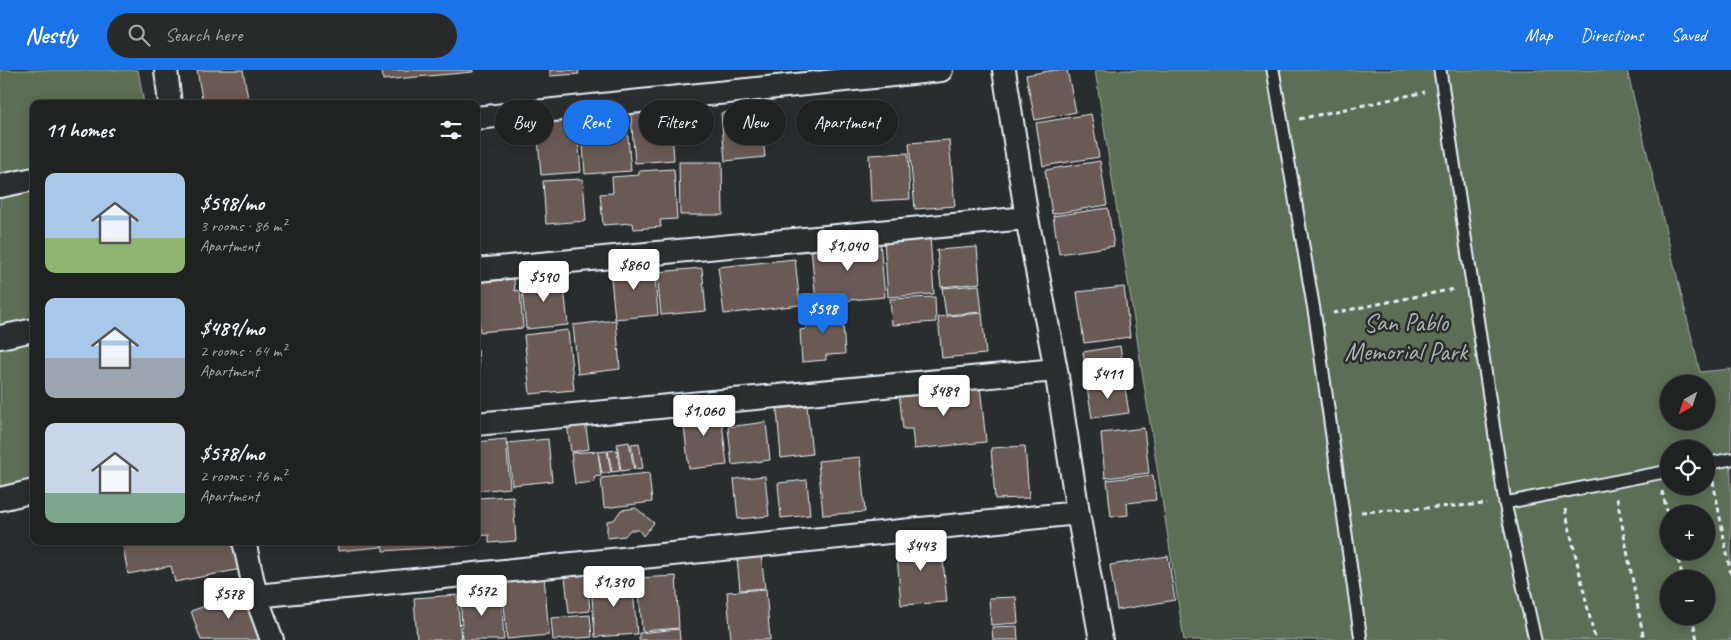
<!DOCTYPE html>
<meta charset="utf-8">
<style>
:root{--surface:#202222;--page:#282a2a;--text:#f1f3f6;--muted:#a2a4a5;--line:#3d3f40;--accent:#1a73e8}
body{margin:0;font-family:Caveat,sans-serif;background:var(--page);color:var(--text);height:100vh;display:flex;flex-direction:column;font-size:19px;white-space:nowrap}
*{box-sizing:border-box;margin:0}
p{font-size:16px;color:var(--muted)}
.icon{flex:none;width:28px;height:28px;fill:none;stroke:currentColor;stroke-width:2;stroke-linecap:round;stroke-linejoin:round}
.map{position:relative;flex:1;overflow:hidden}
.side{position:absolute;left:30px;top:30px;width:450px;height:445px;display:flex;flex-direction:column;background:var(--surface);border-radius:10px;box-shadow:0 2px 12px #0003,0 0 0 1px var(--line)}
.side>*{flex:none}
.guide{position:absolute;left:495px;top:30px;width:475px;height:45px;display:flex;gap:10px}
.needle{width:32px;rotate:219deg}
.tools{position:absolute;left:1660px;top:305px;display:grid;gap:10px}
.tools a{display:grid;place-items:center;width:55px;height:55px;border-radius:50%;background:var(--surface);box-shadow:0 2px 12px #0003,0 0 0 1px var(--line);font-size:25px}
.price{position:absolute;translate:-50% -42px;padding:0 11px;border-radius:5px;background:#fff;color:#222;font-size:16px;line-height:32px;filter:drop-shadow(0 1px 2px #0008)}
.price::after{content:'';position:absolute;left:50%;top:30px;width:15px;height:11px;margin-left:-8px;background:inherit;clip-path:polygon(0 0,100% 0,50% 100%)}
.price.on{background:var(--accent);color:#fff}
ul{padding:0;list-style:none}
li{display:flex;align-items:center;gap:15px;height:125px;padding:0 15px}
li span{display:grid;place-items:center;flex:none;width:140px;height:100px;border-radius:10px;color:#555}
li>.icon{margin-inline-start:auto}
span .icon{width:60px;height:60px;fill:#fffc;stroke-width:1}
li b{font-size:21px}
h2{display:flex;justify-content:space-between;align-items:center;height:60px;padding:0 15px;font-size:21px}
.tag{padding:0 18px;border-radius:22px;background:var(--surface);box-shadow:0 2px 12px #0003,0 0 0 1px var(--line);font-size:18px;line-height:45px}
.tag.on{background:var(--accent);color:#fff}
header{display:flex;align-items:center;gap:30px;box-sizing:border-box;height:70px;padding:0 25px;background:var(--accent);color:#fff}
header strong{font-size:24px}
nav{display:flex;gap:28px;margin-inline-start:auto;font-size:18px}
.search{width:350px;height:45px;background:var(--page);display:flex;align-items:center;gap:12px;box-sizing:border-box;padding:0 18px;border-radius:28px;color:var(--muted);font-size:19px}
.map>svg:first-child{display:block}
</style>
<header>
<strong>Nestly</strong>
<div class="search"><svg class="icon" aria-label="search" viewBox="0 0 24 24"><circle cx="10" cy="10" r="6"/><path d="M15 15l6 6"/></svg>Search here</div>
<nav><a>Map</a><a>Directions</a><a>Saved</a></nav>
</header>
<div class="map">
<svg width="1731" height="570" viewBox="0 0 1731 570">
<rect width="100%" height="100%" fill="#2a2d2e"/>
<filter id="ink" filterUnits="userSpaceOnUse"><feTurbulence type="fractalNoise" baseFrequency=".02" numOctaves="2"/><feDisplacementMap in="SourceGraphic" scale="10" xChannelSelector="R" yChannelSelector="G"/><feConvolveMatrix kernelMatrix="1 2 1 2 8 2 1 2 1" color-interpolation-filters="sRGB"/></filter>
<g filter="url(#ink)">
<path fill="#5c6e57" stroke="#a2b0a8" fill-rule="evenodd" d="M0 0H138L144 34H34V412L0 419Z
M1095 0H1627L1700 302 1731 299V570H1184ZM1669 314H1706V351H1669ZM1669 379H1706V416H1669ZM1669 444H1706V481H1669ZM1669 509H1706V546H1669Z"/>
<path fill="#6b5a54" stroke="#e8f1f8" d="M197 0H243L249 34H203Z
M382 0H473V2L383 10Z
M550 0H578L579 4 550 6Z
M1055 0H1067L1076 42 1035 50 1026 5Z
M670 32 674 90 635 93 630 35Z
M760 39 765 87 725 91 721 43Z
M576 42 581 102 541 105 536 45Z
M1091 44 1099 87 1043 96 1036 53Z
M626 45 631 101 585 104 581 48Z
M949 70 955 136 915 139 909 73Z
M908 83 910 129 871 131 869 85Z
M1100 91 1107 135 1052 144 1045 100Z
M679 92H722L723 145H680Z
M674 99 677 149 660 150 661 157 634 159 633 153 603 155 600 124 613 123 612 107 639 105V101Z
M583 109 586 151 546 154 543 111Z
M1108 138 1114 176 1059 184 1053 146Z
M930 166 934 224 888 227 884 170Z
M880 172 885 227 816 233 811 177Z
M977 177 980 213 941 217 937 180Z
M795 189 800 235 724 244 718 197Z
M654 194 658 245 615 249 610 198Z
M702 198 706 241 661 245 657 202Z
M563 208 568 255 526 259 521 211Z
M514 209 515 221 520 220 523 258 480 262 476 213Z
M979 215 982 242 946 245 942 218Z
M1124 217 1130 267 1084 273 1077 222Z
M935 227 936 252 892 255 890 229Z
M842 238 845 284 826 285V290L802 292 800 260 806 259 805 241Z
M982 243 986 284 942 288 938 247Z
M616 250 620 299 578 304 573 255Z
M568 260 574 320 530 324 524 265Z
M1120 276 1125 306 1088 312 1083 282Z
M476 279H478L480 315 476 316Z
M1124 312 1129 343 1092 348 1087 317Z
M980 316 986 372 914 379 912 359H903L899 323Z
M720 335 727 395 689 399 682 339Z
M807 336 812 384 781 388 777 339Z
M585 351 589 379 571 382 567 354Z
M766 352 770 390 732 395 728 357Z
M1144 358 1149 403 1105 408 1101 363Z
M506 369 510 418 476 421V372Z
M548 369 552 411 512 415 508 373Z
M629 372 634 399 621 401 617 374Z
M639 373 643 398 635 399 631 374Z
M1025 376 1029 428 995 429 991 378Z
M617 380 620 401 612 402 608 381Z
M598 381 601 406 594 407 595 412 575 414 571 383Z
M607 381 611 402 602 404 598 382Z
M860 387 865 442 823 445 818 391Z
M649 403 652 432 604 438 601 408Z
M1153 405 1156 430 1127 433 1128 445 1111 447 1107 410Z
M765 406 769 446 738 449 734 409Z
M807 410 810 445 781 448 778 413Z
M513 426 516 471 489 473V465L476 466V428Z
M636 438 654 453 643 466 639 460H630L625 466 607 468V451L614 450 621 440Z
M941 469 947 532 901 535 896 473Z
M122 471H235L241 499 175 512 171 496 128 504Z
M337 471H381V477L338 481Z
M382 471H471V475L383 481Z
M761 486 765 518 740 520 737 488Z
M1168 486 1175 530 1117 540 1110 495Z
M587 505 590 541 569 543 565 507Z
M544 506 549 565 507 569 502 509Z
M676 506 679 558 642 561 638 508Z
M632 509 637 564 595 567 591 513Z
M766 519 770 570H731L727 522Z
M248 521 265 570H201L191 541Z
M501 523 504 570H463L460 526Z
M457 525 461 570H417L414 528Z
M1016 527 1018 553 991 555 989 528Z
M590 545 592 567 553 570 551 548Z
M1017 556 1018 570H993L992 557Z
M679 559 680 570H639V563Z"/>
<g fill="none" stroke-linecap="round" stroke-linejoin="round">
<defs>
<path id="service" d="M1273 0 1315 246 1361 570
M1440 0 1505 433 1535 570
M1706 394 1731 389
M1505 433 1669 401"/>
<path id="minor" d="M166 0 170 34
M1004 0 1027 148 1056 300 1078 443 1101 570
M476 48 941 0
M0 116 34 109
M476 200 1027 148
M0 267 34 260
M476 354 1056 300
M0 429 34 421
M244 471 256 526 272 570
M256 526 1078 443"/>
</defs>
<use href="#service" stroke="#e8f1f8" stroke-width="15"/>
<use href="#minor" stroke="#e8f1f8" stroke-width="26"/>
<path stroke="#e8f1f8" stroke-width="3" stroke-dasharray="5 4" stroke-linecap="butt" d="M1299 49 1425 22
M1333 243 1454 219
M1713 411 1731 505
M1662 421 1669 449
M1617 428 1644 570
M1565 439 1595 570
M1361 442 1487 434
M1676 481 1683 509
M1692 546 1697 570"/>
<use href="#service" stroke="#2a2d2e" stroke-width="11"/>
<use href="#minor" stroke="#2a2d2e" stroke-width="22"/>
</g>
</g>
<g text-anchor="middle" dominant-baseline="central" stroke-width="5" stroke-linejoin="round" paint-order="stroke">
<g font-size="25" fill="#a9b6b0" stroke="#2a2d2e">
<text x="1406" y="253">San Pablo<tspan x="1406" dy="29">Memorial Park</tspan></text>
</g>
</g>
</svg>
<div class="tools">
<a><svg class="needle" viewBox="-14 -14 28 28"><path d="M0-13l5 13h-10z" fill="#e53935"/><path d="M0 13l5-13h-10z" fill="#a2a4a5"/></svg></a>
<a><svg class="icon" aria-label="locate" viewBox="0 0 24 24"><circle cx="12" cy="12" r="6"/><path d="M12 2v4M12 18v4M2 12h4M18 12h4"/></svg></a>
<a>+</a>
<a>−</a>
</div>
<b class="price" style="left:848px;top:202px">$1,040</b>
<b class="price" style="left:634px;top:221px">$860</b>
<b class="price" style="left:544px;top:233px">$590</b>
<b class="price on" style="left:823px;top:265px">$598</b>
<b class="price" style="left:1108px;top:330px">$411</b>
<b class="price" style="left:944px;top:347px">$489</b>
<b class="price" style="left:704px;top:367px">$1,060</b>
<b class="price" style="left:921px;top:502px">$443</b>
<b class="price" style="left:614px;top:538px">$1,390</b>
<b class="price" style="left:482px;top:547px">$572</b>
<b class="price" style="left:229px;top:550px">$578</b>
<div class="guide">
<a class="tag">Buy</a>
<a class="tag on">Rent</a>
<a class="tag">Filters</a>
<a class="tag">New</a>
<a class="tag">Apartment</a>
</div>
<section class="side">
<h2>11 homes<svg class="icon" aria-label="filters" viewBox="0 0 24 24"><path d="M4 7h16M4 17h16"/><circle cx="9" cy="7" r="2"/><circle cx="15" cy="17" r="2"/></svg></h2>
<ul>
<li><span style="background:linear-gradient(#a9c7e8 65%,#8fb573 0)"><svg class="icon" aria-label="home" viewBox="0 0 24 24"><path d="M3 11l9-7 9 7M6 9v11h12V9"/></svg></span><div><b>$598/mo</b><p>3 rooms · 86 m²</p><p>Apartment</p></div></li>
<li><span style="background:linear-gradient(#a9c7e8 60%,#9aa5b1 0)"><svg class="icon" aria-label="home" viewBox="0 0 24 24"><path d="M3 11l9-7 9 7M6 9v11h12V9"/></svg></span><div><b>$489/mo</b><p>2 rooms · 64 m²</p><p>Apartment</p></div></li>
<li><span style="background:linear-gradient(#c9d6e8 70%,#7fa58c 0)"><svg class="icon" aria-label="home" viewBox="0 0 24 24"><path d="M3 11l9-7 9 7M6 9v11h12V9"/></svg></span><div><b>$578/mo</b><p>2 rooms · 76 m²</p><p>Apartment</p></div></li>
</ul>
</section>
</div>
